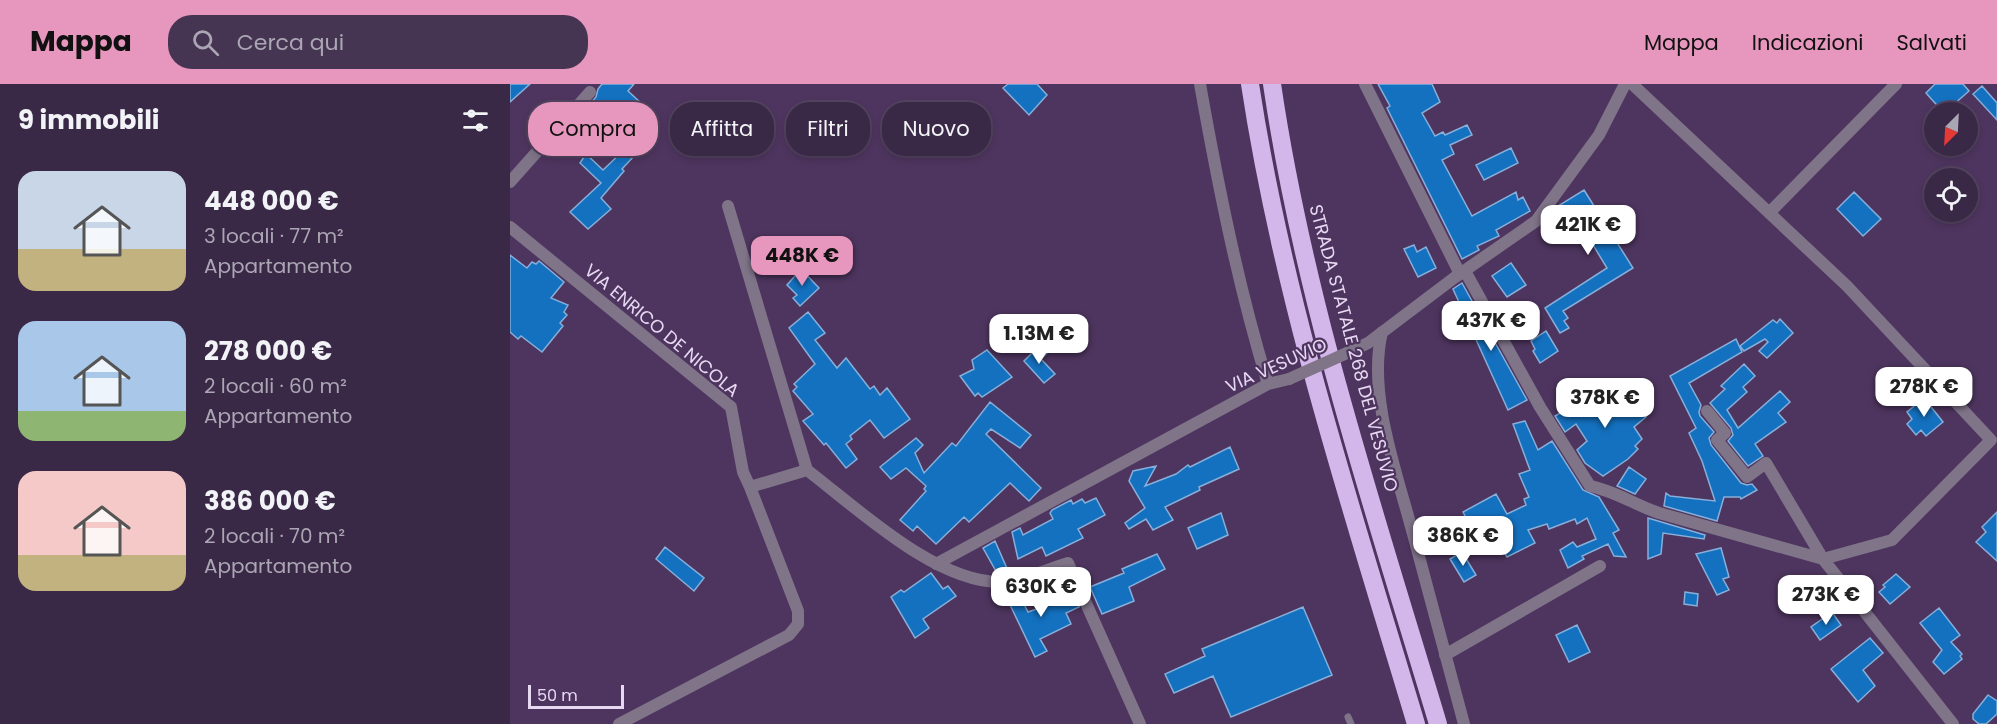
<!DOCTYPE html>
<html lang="it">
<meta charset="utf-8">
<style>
:root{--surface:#3a2847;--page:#453452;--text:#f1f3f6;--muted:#aba6b4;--line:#544460;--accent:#e797bd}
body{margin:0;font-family:Poppins,sans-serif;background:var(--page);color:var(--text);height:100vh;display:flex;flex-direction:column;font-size:22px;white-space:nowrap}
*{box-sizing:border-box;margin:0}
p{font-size:20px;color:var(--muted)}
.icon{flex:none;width:33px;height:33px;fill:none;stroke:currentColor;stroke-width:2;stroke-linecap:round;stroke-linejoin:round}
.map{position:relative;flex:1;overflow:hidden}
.sheet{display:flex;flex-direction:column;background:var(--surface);width:510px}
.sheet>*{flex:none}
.hud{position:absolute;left:18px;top:18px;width:570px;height:54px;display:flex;gap:12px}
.needle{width:39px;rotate:204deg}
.controls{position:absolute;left:1414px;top:18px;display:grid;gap:12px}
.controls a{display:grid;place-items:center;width:54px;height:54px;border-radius:50%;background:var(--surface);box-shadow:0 3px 9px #0003,0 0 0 2px var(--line);font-size:30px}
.scale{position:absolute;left:18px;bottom:15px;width:96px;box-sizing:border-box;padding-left:6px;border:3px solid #e8d9f3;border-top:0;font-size:16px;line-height:21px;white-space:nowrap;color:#e8d9f3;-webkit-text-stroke:4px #4e355f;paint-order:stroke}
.price{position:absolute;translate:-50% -51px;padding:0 14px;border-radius:12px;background:#fff;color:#222;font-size:20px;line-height:39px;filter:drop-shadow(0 2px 3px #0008)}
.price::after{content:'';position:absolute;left:50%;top:36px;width:18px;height:14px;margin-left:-9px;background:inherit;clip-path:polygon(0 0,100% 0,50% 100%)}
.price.on{background:var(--accent);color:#111}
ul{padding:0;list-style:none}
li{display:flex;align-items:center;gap:18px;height:150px;padding:0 18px}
li span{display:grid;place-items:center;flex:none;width:168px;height:120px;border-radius:18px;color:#555}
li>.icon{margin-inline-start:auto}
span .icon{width:72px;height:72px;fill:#fffc;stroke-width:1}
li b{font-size:26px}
h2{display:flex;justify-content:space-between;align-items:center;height:72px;padding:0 18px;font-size:26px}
.tag{padding:0 21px;border-radius:24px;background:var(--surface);box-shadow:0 3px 9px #0003,0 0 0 2px var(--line);font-size:21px;line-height:54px}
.tag.on{background:var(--accent);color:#111}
header{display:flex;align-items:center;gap:36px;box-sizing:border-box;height:84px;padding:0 30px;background:var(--accent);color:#111}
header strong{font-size:28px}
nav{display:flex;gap:33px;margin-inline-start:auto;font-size:21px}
.search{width:420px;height:54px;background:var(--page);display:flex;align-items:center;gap:15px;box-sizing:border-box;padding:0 21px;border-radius:24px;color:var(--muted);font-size:22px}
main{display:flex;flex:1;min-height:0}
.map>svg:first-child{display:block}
</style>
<header>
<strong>Mappa</strong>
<div class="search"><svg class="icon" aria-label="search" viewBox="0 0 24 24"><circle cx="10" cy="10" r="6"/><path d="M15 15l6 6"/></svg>Cerca qui</div>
<nav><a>Mappa</a><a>Indicazioni</a><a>Salvati</a></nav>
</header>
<main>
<section class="sheet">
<h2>9 immobili<svg class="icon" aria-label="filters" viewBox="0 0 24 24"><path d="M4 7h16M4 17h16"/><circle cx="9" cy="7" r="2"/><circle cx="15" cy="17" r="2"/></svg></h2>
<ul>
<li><span style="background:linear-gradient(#c9d6e8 65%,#c2b280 0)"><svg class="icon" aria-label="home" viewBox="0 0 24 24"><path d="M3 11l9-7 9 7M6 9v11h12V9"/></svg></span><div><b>448 000 €</b><p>3 locali · 77 m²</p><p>Appartamento</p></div></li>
<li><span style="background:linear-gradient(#a9c7e8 75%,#8fb573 0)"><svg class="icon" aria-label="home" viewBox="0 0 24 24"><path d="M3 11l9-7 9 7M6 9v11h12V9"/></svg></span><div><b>278 000 €</b><p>2 locali · 60 m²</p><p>Appartamento</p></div></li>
<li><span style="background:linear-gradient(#f6c9c9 70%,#c2b280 0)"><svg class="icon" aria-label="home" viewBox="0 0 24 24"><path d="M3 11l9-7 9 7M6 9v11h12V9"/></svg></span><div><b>386 000 €</b><p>2 locali · 70 m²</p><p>Appartamento</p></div></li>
</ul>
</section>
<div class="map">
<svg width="1487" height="640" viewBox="0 0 1487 640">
<rect width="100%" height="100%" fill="#4e355f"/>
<path fill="#1471c0" stroke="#87afd9" stroke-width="1.5" d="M0 0H20L0 18Z
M92 0H124L118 7 133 21 122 39 126 42 106 59 86 39 60 68 48 57 86 13 88 5Z
M498 0H527L537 11 519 31 493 4Z
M868 0H922L930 18 912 29 925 52 933 48 935 51 957 41 962 51 940 61 944 70 932 76 962 132 1006 108 1008 116 1013 113 1020 127 986 146 989 152 967 162 969 166 952 175 877 24 880 22Z
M1425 0H1453L1459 7 1443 21 1450 28H1433L1416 9Z
M1472 2 1487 19V36L1463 10Z
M116 64 124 72 112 85 114 87 91 114 101 125 78 145 60 128 91 99 70 79 76 70 93 86Z
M1001 64 1008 79 974 96 966 81Z
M1074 106 1123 184 1053 227 1058 234 1054 237 1059 244 1050 249 1035 224 1097 184 1080 156 1084 153 1068 127 1043 142 1038 134 1048 122Z
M1344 108 1371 135 1353 152 1327 125Z
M904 161 907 168 916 163 926 184 908 193 894 165Z
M0 171 17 184 22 178 26 180 29 177 54 198 41 214 58 221 54 228 57 231 50 239 53 242 32 268 11 252 8 255 0 248Z
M1001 179 1016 201 997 213 982 192Z
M291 185 309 204 290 222 283 214 287 211 277 201Z
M952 199 1017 316 998 326 943 205Z
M298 228 315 249 305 256 327 284 336 274 360 305 364 302 370 311 377 304 400 335 374 354 360 336 340 352 342 355 336 360 347 375 336 384 316 359 314 361 293 337 303 330 283 307 287 303 284 300 305 280 279 244Z
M1270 235 1283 249 1257 274 1249 267 1258 258 1255 255 1234 267 1230 262 1263 236 1267 239Z
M1036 247 1048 267 1030 279 1023 267 1025 265 1021 257Z
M1226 255 1232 268 1179 299 1191 321 1189 328 1190 332 1204 348 1199 354 1201 361 1231 399 1237 401 1242 400 1247 406 1231 415 1230 413H1214L1207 437 1154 422 1156 409 1160 412 1205 417 1192 377 1179 349 1186 344 1160 292Z
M530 261 537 269 531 275 545 290 534 299 514 277Z
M477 266 502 293 472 313 468 309 465 312 450 292 464 285 462 276Z
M1234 280 1245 292 1233 303 1237 308 1217 326 1228 344 1270 307 1280 318 1268 329 1276 338 1245 360 1253 372 1238 382 1218 357 1223 351 1221 344 1200 319 1215 305 1211 302Z
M1097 301 1107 318 1118 309 1136 333 1124 343 1132 355 1125 362 1128 365 1118 375 1093 392 1075 379 1067 366 1077 357 1066 340 1055 348 1045 332Z
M1414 314 1433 338 1416 352 1411 346 1406 351 1397 340 1402 335 1397 328Z
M480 318 521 351 510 364 481 345 476 350 531 404 519 417 500 399 459 438 454 433 426 460 407 442 403 447 390 436 416 407 414 405 416 402 396 384 381 395 370 383 406 354 413 361 405 369 414 389 442 359 446 362Z
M1015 337 1028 366 1042 357 1073 406 1089 413 1109 446 1103 449 1116 473 1104 472 1098 460 1072 472 1074 475 1058 484 1050 466 1063 458 1067 463 1086 455 1077 434 1067 440 1065 435 1039 445 1037 440 1018 446 1025 459 997 473 978 440 963 446 953 428 986 410 997 430 1016 421 1014 415 1019 413 1009 390 1020 386 1003 340Z
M720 363 729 385 689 403 690 406 655 423 663 436 643 446 636 435 619 445 615 439 635 424 619 397 623 387 646 382 635 402 666 390 678 381 680 383Z
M1119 383 1136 395 1125 410 1107 402Z
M586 414 595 431 568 445 573 454 536 472 532 463 508 475 502 448 510 444 513 451 543 435 540 429 542 426 561 416 563 420 572 415 575 419Z
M1487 428V477L1466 458 1476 448 1472 443Z
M711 429 718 451 687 465 678 444Z
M1138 434 1195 451 1194 455 1153 449 1151 470 1138 475Z
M485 457 499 489H487L473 464Z
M155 463 194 494 184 507 146 475Z
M1211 464 1219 493 1213 495 1219 506 1207 511 1186 470Z
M952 468 966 491 954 498 940 475Z
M647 470 655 485 619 503 624 517 592 530 580 503 614 489 612 485Z
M421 489 433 505 438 502 446 512 413 535 419 544 405 554 381 513 391 506 394 508Z
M1386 490 1400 503 1380 520 1369 508 1375 503 1373 501Z
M506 504 518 528 541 520 540 517 554 511 555 515 563 511 569 523 556 529 561 540 530 555 537 567 525 573 493 506Z
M1175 508 1188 510 1187 522 1174 520Z
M793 523 822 591 721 633 703 592 664 609 655 590 695 572 692 565Z
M1429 524 1450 551 1441 558 1452 570 1450 572 1452 575 1434 590 1423 578 1432 566 1410 539Z
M1322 528 1331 541 1310 556 1301 543Z
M1067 541 1080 568 1059 578 1046 551Z
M1360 554 1373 569 1353 586 1365 602 1348 618 1321 585Z
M1478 611 1487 617V630L1476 640H1469L1463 635V630Z"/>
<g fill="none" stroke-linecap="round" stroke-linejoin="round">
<path stroke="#807489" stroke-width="7" d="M838 633 841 640"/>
<path stroke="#807489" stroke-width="12" d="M690 0C708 101 728 202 758 300
M855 0 950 190
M0 98 80 8
M218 122 297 386
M1259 129 1386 0
M0 143 221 323 233 388 240 403 297 386C347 424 427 500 492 498 511 497 539 485 558 479L630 640
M955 187 1030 323 1080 402C1105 407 1125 421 1149 429L1313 475 1382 456 1481 356 1337 202 1122 0
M872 248C857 310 887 389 903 450 920 513 937 577 954 640
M837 269 858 259 944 194 1026 137 1089 51 1115 0
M1197 327 1215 349 1207 356 1237 393 1256 379 1313 475 1443 640
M426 480 758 300 779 295
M935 571 1090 482
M109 640 279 551 288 540V527L240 403"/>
<path stroke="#d4b7ea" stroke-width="18" d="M740 0C773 218 843 429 906 640
M762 0C794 218 865 429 928 640"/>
<path stroke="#807489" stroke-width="12" d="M779 295 837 269"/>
</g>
<g text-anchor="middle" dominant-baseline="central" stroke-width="4.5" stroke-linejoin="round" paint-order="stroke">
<g font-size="18" fill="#e8d9f3" stroke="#4e355f">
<text transform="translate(152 246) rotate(40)">VIA ENRICO DE NICOLA</text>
<text transform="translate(844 264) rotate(75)">STRADA STATALE 268 DEL VESUVIO</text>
<text transform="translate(766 281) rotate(-24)">VIA VESUVIO</text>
</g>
</g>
</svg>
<div class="controls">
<a><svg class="needle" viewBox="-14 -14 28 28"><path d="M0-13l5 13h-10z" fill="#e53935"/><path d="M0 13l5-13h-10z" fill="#aba6b4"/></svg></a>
<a><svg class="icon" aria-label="locate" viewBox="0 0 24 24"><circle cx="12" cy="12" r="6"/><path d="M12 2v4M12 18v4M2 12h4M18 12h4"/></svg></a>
</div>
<div class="scale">50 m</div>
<b class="price" style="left:1078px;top:172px">421K €</b>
<b class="price on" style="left:292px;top:203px">448K €</b>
<b class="price" style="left:981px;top:268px">437K €</b>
<b class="price" style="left:529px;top:281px">1.13M €</b>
<b class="price" style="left:1414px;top:334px">278K €</b>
<b class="price" style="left:1095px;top:345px">378K €</b>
<b class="price" style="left:953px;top:483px">386K €</b>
<b class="price" style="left:531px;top:534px">630K €</b>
<b class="price" style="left:1316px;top:542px">273K €</b>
<div class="hud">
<a class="tag on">Compra</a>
<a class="tag">Affitta</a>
<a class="tag">Filtri</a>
<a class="tag">Nuovo</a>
</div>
</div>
</main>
